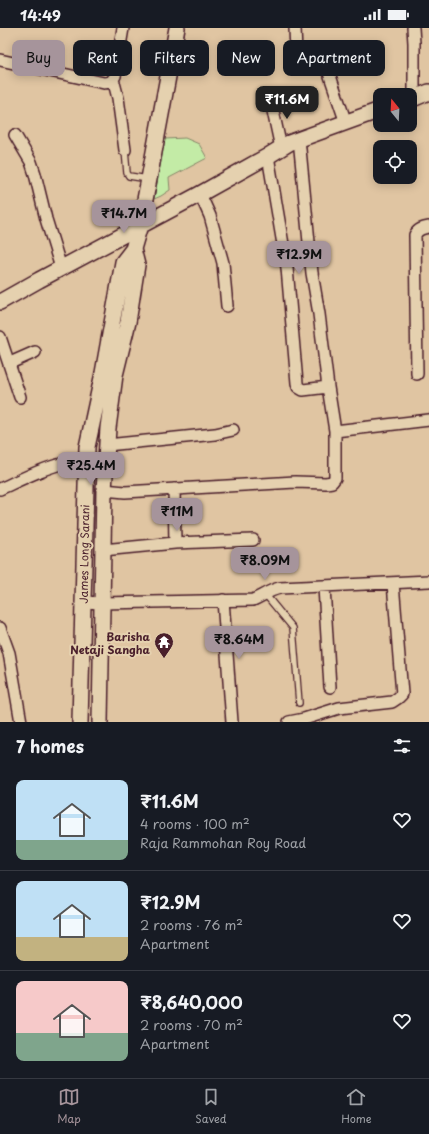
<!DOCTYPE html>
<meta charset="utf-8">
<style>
:root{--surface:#171b24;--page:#242831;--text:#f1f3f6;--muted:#9ea1a6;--line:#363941;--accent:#a6949b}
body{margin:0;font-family:"Playpen Sans",sans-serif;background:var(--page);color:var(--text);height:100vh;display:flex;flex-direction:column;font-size:15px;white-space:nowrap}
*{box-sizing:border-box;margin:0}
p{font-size:13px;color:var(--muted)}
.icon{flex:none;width:22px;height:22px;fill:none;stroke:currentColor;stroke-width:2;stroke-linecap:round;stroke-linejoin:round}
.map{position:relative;height:694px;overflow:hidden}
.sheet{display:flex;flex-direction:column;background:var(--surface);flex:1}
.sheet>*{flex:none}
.banner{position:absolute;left:12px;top:12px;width:405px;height:36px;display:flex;gap:8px}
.needle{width:26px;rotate:342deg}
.controls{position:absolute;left:373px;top:60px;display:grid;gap:8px}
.controls a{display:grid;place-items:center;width:44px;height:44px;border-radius:8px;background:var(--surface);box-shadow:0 2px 10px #0003;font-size:20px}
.price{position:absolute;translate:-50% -34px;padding:0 9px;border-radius:8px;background:var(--accent);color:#111;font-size:13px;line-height:26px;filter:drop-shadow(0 1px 2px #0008)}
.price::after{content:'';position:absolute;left:50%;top:24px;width:12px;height:9px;margin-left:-6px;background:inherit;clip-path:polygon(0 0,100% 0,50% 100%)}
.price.on{background:#222;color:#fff}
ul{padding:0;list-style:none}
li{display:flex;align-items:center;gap:12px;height:100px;padding:0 16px}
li+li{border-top:1px solid var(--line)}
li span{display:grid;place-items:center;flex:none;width:112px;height:80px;border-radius:8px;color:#555}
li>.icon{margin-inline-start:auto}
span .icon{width:48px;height:48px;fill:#fffc;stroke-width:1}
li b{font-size:17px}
h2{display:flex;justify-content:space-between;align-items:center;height:48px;padding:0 16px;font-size:17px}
.tag{padding:0 14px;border-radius:8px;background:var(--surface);box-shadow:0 2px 10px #0003;font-size:14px;line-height:36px}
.tag.on{background:var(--accent);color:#111}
.status{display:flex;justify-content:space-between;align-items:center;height:28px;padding:0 20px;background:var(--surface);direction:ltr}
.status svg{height:11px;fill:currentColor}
.tabs{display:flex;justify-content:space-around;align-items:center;height:56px;border-top:1px solid var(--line);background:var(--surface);font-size:11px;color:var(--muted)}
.tabs a{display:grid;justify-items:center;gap:2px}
.tabs .on{color:var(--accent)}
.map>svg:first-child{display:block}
</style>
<div class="status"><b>14:49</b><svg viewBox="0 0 49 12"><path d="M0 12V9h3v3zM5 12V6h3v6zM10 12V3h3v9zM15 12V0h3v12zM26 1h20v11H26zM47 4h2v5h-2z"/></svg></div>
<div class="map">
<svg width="429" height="694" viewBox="0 0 429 694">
<rect width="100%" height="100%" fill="#e0c5a2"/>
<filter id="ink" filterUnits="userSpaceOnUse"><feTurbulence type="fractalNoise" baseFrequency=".025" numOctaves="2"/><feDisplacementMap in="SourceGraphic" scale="8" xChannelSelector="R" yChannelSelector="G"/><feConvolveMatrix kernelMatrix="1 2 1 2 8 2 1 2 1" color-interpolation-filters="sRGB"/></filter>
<g filter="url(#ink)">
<path fill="#c3eba6" stroke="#868568" d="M185 110 199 116 207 130 169 150 170 162 161 168 154 171 165 111Z"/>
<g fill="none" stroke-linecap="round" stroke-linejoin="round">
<defs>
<path id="lane" d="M125 122 127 145 129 148 148 151
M265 566 293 600 299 675"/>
<path id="street" d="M295 0 296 25 301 31 307 34H318L328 42 346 95
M413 0 414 15V70
M0 32 104 55C110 55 113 53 115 48L123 0
M113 51 118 70 125 122
M270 69 281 120
M15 107 31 134 35 146 46 191 61 240
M268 128 287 240 297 355 298 359 303 362 328 359
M200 166 210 188 223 235 227 278
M0 309 20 369
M10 335 35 324
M417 346 415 207C418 201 423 200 429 199
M335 403 429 392
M107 417 215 406 233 402
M0 461C22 451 45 439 69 434 81 432 94 432 106 433
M174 461 175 515
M104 462 125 464 295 454 326 455 332 454 335 450V403L328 359 319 286 312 245 299 111
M103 522 175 515 253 512
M324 559 330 659
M223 572 232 694
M83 574 102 575 253 572C262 568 270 562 280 560L429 553
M0 600 9 625 21 694
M289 694 304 691 339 680 392 674 398 670 402 666 393 555"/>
<path id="secondary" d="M410 72 429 64
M0 274 39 252 200 166 268 128 289 115 380 82
M80 694 87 419 103 345 123 234 133 221
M100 694 104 462 108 400 115 347 128 294 137 237 133 221 140 197 149 151 177 0"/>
</defs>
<use href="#lane" stroke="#4a1f2b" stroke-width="8"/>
<use href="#street" stroke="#4a1f2b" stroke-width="14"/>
<use href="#secondary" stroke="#4a1f2b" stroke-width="18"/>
<use href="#lane" stroke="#e5d1af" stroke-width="5.5"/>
<use href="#street" stroke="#e5d1af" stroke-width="11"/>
<use href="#secondary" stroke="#e5d1af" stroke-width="15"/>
</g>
</g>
<defs>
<symbol id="temple-pin" viewBox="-11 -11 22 30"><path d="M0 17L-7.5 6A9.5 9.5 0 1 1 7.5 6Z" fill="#4a1f2b" stroke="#e5d1af"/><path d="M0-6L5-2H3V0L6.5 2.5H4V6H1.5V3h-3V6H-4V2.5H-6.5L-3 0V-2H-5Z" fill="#fff"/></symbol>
</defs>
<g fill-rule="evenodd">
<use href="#temple-pin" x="153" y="603" width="22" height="30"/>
</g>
<g text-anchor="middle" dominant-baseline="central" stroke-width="4" stroke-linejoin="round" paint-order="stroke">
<g font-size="11" fill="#4a1f2b" stroke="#e5d1af">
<text transform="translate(84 526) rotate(-89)">James Long Sarani</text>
</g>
<g font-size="11" font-weight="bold" fill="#4a1f2b" stroke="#e5d1af" text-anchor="end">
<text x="150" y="608">Barisha<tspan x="150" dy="13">Netaji Sangha</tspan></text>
</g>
</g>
</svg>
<div class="controls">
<a><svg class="needle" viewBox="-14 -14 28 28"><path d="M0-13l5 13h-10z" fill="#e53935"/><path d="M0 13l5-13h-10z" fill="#9ea1a6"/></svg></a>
<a><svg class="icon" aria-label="locate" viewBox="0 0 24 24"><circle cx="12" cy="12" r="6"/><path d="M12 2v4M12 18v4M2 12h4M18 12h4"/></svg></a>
</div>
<b class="price on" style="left:287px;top:92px">₹11.6M</b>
<b class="price" style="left:124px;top:206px">₹14.7M</b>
<b class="price" style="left:299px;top:247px">₹12.9M</b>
<b class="price" style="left:91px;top:458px">₹25.4M</b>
<b class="price" style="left:177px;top:504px">₹11M</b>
<b class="price" style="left:265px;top:553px">₹8.09M</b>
<b class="price" style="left:239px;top:632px">₹8.64M</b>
<div class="banner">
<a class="tag on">Buy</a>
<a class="tag">Rent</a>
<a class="tag">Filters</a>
<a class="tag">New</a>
<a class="tag">Apartment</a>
</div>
</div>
<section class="sheet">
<h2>7 homes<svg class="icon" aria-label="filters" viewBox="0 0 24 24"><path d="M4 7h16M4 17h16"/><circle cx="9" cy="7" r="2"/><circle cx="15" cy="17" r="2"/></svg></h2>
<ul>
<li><span style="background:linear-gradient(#bfe0f5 75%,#7fa58c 0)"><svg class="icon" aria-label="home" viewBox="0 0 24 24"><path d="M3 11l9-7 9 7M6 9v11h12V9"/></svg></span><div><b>₹11.6M</b><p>4 rooms · 100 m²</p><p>Raja Rammohan Roy Road</p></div><svg class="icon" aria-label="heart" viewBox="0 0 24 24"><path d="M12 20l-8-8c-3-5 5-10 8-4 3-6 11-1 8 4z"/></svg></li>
<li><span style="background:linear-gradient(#bfe0f5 70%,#c2b280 0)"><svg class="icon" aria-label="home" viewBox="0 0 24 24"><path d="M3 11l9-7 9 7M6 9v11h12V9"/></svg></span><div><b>₹12.9M</b><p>2 rooms · 76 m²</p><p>Apartment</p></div><svg class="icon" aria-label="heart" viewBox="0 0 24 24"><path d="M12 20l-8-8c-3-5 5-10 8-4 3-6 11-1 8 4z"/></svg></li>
<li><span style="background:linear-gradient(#f6c9c9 65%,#7fa58c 0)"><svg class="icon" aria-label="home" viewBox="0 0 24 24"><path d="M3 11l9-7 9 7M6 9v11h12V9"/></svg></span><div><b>₹8,640,000</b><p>2 rooms · 70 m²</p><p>Apartment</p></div><svg class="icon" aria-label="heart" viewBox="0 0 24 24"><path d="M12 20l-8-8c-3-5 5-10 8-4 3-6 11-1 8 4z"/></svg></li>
</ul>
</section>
<nav class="tabs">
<a class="on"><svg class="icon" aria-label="map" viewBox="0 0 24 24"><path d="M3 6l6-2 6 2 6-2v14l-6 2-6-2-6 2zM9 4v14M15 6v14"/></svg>Map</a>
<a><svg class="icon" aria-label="saved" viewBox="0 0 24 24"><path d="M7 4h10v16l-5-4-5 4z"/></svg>Saved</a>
<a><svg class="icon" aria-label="home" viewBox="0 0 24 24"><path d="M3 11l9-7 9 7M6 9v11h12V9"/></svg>Home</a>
</nav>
